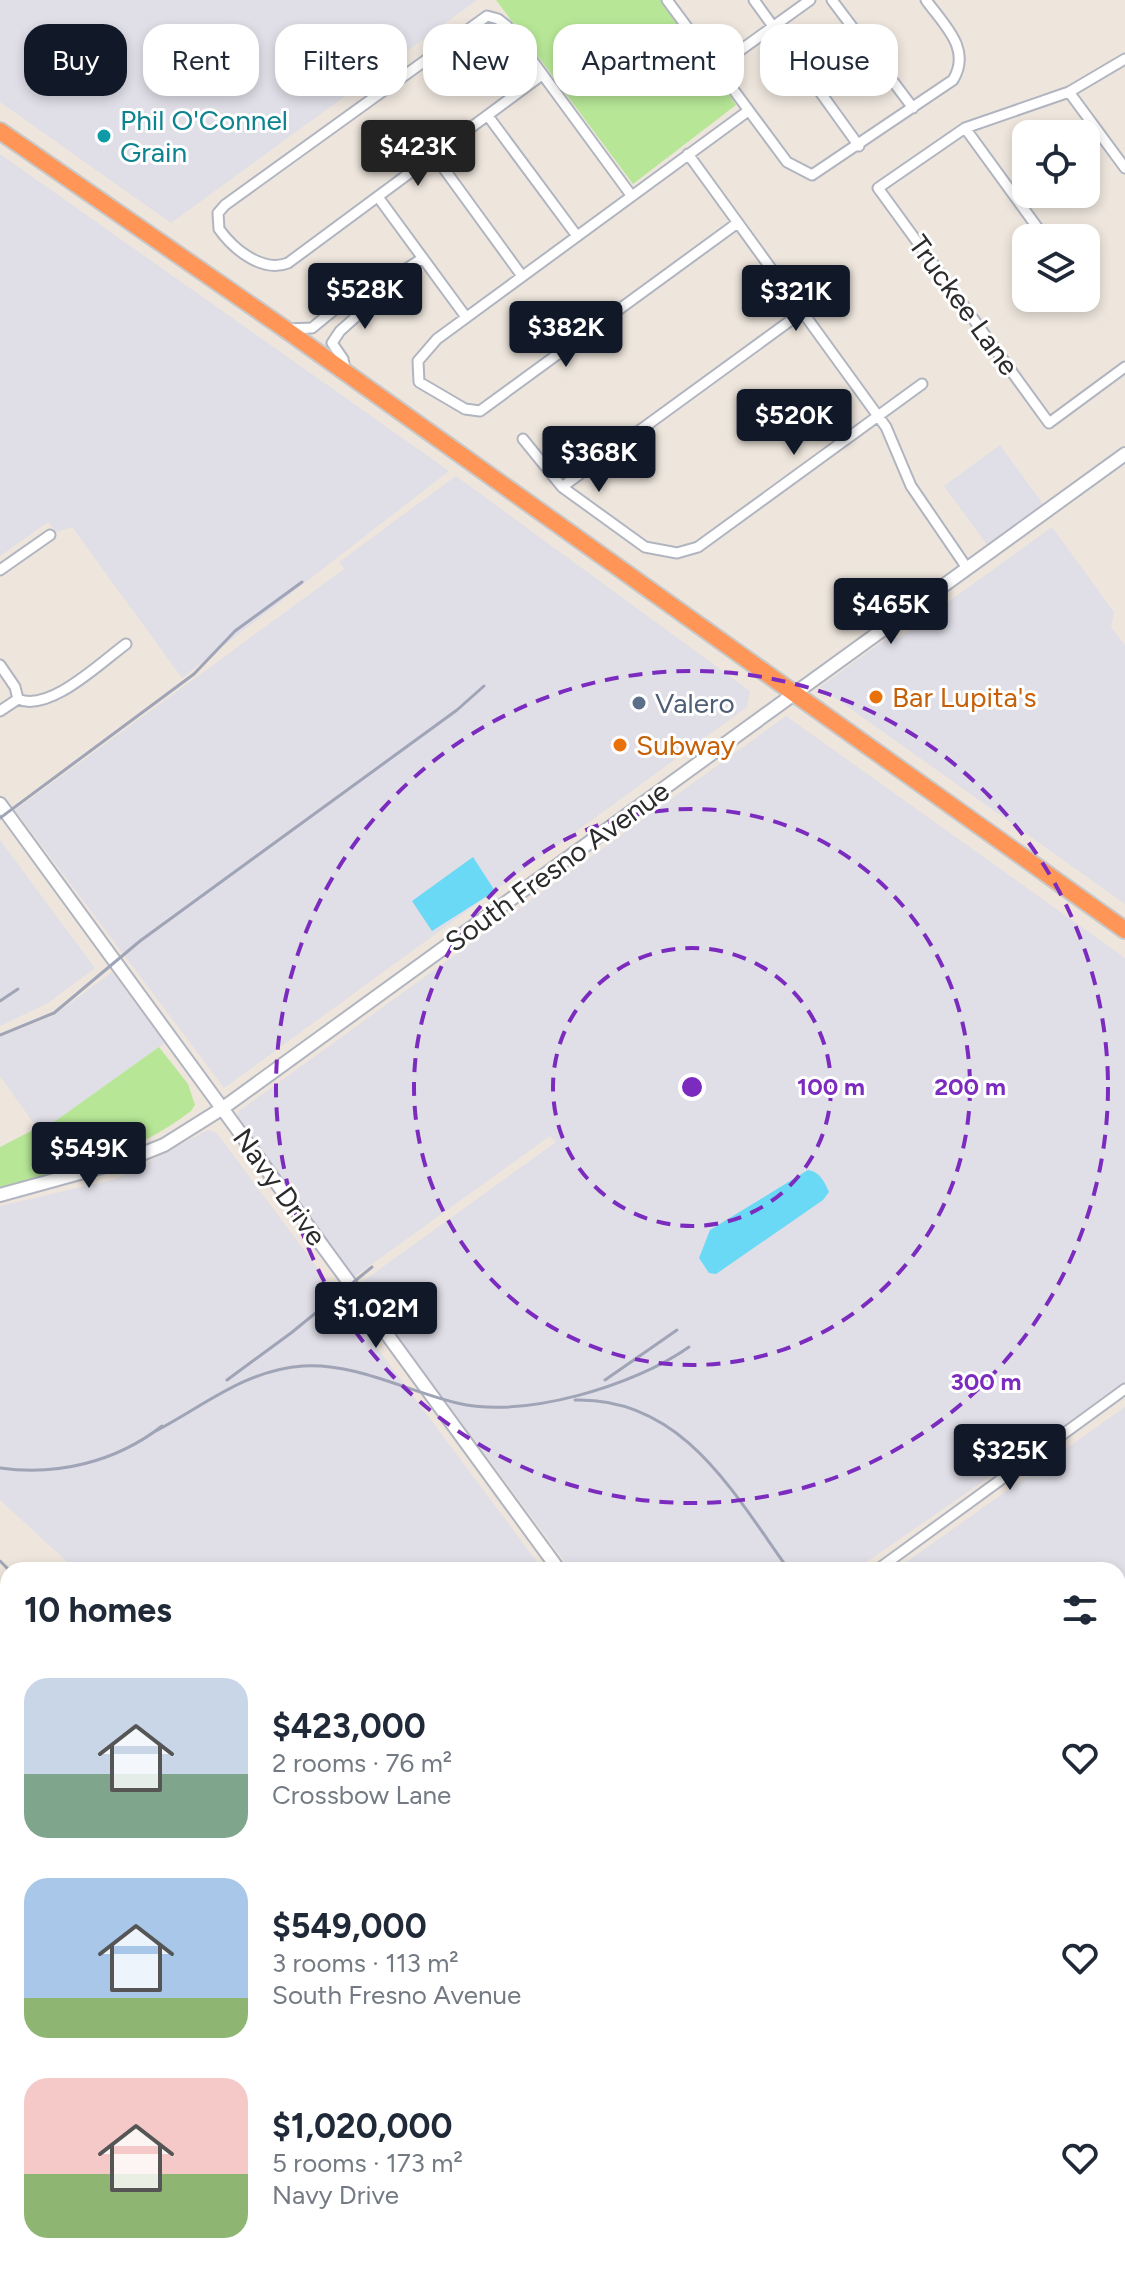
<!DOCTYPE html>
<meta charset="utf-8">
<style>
:root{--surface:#fff;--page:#f2f2f3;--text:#1f2937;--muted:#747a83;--accent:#111827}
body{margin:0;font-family:Figtree,sans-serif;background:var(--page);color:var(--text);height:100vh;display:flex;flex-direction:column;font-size:30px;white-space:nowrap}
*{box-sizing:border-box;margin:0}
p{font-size:26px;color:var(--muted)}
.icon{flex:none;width:44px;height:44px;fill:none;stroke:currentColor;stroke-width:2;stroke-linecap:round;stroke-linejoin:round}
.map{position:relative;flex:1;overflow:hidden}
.side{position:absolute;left:0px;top:1562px;width:1126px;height:712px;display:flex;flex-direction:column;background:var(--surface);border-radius:24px 24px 0 0;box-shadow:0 4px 12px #0003}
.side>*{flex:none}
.guide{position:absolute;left:24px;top:24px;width:1078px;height:72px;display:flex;gap:16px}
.tools{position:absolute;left:1012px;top:120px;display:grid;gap:16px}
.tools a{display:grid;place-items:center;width:88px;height:88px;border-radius:16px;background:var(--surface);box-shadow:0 4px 12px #0003;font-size:40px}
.price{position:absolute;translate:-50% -68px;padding:0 18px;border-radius:8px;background:var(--accent);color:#fff;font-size:26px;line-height:52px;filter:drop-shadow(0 2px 4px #0008)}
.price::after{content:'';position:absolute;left:50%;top:48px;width:24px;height:18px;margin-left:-12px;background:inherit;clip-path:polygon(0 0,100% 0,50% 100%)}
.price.on{background:#222;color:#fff}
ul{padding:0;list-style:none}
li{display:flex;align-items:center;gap:24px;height:200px;padding:0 24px}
li span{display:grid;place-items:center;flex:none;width:224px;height:160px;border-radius:24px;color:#555}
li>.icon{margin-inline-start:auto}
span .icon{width:96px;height:96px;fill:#fffc;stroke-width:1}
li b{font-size:34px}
h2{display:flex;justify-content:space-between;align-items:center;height:96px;padding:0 24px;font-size:34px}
.pill{padding:0 28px;border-radius:24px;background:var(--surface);box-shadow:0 4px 12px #0003;font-size:28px;line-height:72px}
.pill.on{background:var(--accent);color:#fff}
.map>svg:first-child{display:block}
</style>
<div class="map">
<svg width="1125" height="2274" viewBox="0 0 1125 2274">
<rect width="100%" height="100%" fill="#eee6dd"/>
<path fill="#e0dee6" d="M0 0H477L171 223 0 102Z
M0 154 449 471 182 678 72 527 56 532 48 522 0 556Z
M1000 445 1043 504 987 545 944 486Z
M456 476 750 691 747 707 224 1088 15 810 344 569 339 562Z
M1052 527 1114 612 1111 627 1125 645V904L820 687 893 634 897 639Z
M786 716 1125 958V1383L855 1570H571L359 1284 556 1142 550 1136 354 1277 237 1118 239 1111Z
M0 840 95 968 48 1003 0 1026Z
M112 972 165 1043 40 1132 0 1076V1037L53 1016Z
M208 1130 216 1132 543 1570H76L0 1500V1206L116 1179Z
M1125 1407V2274H1090L1084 2266H1118V1570H895Z
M8 2060V2266H186L179 2274H0V2068Z
M195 2266H718L727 2274H187Z
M847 2266H1049L1055 2274H855Z"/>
<path fill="#b7e796" d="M496 0H661L736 105 633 184Z
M159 1047 188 1084 195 1105 191 1111C131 1157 71 1167 0 1188V1147L37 1128 40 1132Z"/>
<path fill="#6ad9f5" d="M473 857 495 891 432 931 412 901Z
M808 1170C820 1172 824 1181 829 1192L823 1200 716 1274 709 1273 699 1258 710 1230Z"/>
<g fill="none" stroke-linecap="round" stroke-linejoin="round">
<defs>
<path id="street" d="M667 0 787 162 812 175 953 80C972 49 944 25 926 0
M754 0 859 146
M832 0 913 108
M1125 59 1069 92 965 128 878 188 1049 423 1125 367
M717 67 810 0
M542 75 288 263C263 273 234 250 219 229L218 213 225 205 487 16 498 19 507 26 631 195
M1069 92 1125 168
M488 116 577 236
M965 128 1045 238
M688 154 886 427 911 486 967 568
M434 155 522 276
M378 197 466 317
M736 224 480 411 465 409 419 382 418 361 437 339 748 111
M286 329 312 328 356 292 366 295 423 258
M346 373 343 359 332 343 340 331 368 306 366 295
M523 439 562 487 645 547 677 553 698 547 922 384
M562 487 842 283
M0 570 50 535
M0 665 15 687 18 699
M18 699C49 713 100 663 126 644
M0 711 18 699
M877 1570 1125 1389
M0 1632 8 1639
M0 1804 1 1803
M0 1981 8 1988
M0 2047 8 2039"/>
<path id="secondary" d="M0 804 559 1570
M0 1195 127 1160 164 1145 223 1108 1125 454
M1061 2266 1067 2274"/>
<path id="highway" d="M0 131 285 329 1125 930
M0 1753 8 1756
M0 1785 8 1787"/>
</defs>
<use href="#street" stroke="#b1b5c0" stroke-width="13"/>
<use href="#secondary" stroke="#b1b5c0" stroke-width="16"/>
<use href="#highway" stroke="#c8c8c8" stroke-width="20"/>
<use href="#street" stroke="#fff" stroke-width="9"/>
<use href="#secondary" stroke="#fff" stroke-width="12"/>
<use href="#highway" stroke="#ff9557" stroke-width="16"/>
<path stroke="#9fa4b7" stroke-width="3" d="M0 818 194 674 235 631 302 582
M0 1001 18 989
M0 1035 54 1013 140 941 457 710 484 686
M227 1380 291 1333 372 1267
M605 1380 677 1330
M575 1400C683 1397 734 1494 789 1570
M154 1432C204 1406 245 1370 303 1366 357 1363 406 1391 457 1403 524 1419 634 1386 689 1347
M0 1468C57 1476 116 1462 162 1426
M0 1561 9 1570
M1118 1786 1125 1784
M562 2266 571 2274
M767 2266 776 2274
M137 2274 144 2266
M164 2274 171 2266"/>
</g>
<g fill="none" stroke="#7b2cbf" stroke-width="4" stroke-dasharray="14 10">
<circle cx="692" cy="1087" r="139"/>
<circle cx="692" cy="1087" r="278"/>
<circle cx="692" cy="1087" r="416"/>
</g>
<circle fill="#0f9aa8" stroke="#fff" stroke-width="3" cx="104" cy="136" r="8"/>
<g fill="#e8710a" stroke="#fff" stroke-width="3">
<circle cx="876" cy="697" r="8"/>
<circle cx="620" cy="745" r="8"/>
</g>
<circle fill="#5c6f8a" stroke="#fff" stroke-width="3" cx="639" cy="703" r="8"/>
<g text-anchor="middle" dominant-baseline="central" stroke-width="6" stroke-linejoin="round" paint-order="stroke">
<g font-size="28" fill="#0d838f" stroke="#fff" text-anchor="start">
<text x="120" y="120">Phil O'Connel<tspan x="120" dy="32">Grain</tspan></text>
</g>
<g font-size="28" fill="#2b2b2b" stroke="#fff">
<text transform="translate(964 305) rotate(54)">Truckee Lane</text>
<text transform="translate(557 866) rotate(-36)">South Fresno Avenue</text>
<text transform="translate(280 1187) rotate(54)">Navy Drive</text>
</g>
<g font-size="28" fill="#c56008" stroke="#fff" text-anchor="start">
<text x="892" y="697">Bar Lupita's</text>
<text x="636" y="745">Subway</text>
</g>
<g font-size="28" fill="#4e5e75" stroke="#fff" text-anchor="start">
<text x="655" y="703">Valero</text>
</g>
</g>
<circle cx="692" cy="1087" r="12" fill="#7b2cbf" stroke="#fff" stroke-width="4"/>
<g font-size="24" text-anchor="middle" font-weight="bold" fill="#7b2cbf" stroke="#fff" stroke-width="6" stroke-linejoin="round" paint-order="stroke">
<text x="831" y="1095">100 m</text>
<text x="970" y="1095">200 m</text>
<text x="986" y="1390">300 m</text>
</g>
</svg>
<div class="tools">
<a><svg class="icon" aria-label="locate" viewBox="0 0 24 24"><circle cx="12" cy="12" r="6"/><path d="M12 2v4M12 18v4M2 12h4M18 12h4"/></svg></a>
<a><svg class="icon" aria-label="layers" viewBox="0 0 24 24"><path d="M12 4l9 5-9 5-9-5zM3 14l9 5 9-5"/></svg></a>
</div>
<b class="price on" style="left:418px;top:188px">$423K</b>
<b class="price" style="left:365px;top:331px">$528K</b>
<b class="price" style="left:796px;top:333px">$321K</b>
<b class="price" style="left:566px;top:369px">$382K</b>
<b class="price" style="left:794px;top:457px">$520K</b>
<b class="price" style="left:599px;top:494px">$368K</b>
<b class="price" style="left:891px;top:646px">$465K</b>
<b class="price" style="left:89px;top:1190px">$549K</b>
<b class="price" style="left:376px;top:1350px">$1.02M</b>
<b class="price" style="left:1010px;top:1492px">$325K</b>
<div class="guide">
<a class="pill on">Buy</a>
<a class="pill">Rent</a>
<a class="pill">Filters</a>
<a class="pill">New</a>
<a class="pill">Apartment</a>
<a class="pill">House</a>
</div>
<section class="side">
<h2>10 homes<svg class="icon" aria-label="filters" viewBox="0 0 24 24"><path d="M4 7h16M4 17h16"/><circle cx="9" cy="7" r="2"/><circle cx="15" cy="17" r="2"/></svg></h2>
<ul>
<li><span style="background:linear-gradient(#c9d6e8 60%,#7fa58c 0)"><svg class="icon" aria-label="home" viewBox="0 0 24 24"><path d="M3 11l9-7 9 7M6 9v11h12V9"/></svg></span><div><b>$423,000</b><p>2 rooms · 76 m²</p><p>Crossbow Lane</p></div><svg class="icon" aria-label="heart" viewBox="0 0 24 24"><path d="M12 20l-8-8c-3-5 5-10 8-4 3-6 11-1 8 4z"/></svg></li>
<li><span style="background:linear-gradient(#a9c7e8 75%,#8fb573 0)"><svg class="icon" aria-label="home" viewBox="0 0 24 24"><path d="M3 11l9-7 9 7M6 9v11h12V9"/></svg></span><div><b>$549,000</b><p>3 rooms · 113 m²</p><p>South Fresno Avenue</p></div><svg class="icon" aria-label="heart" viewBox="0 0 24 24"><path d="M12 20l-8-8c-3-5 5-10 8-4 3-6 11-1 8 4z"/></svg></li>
<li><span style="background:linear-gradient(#f6c9c9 60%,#8fb573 0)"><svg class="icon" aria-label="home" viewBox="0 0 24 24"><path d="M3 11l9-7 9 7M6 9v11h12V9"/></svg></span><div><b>$1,020,000</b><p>5 rooms · 173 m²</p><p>Navy Drive</p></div><svg class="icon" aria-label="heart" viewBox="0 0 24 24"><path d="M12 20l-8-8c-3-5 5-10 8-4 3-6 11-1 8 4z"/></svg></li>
</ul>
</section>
</div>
